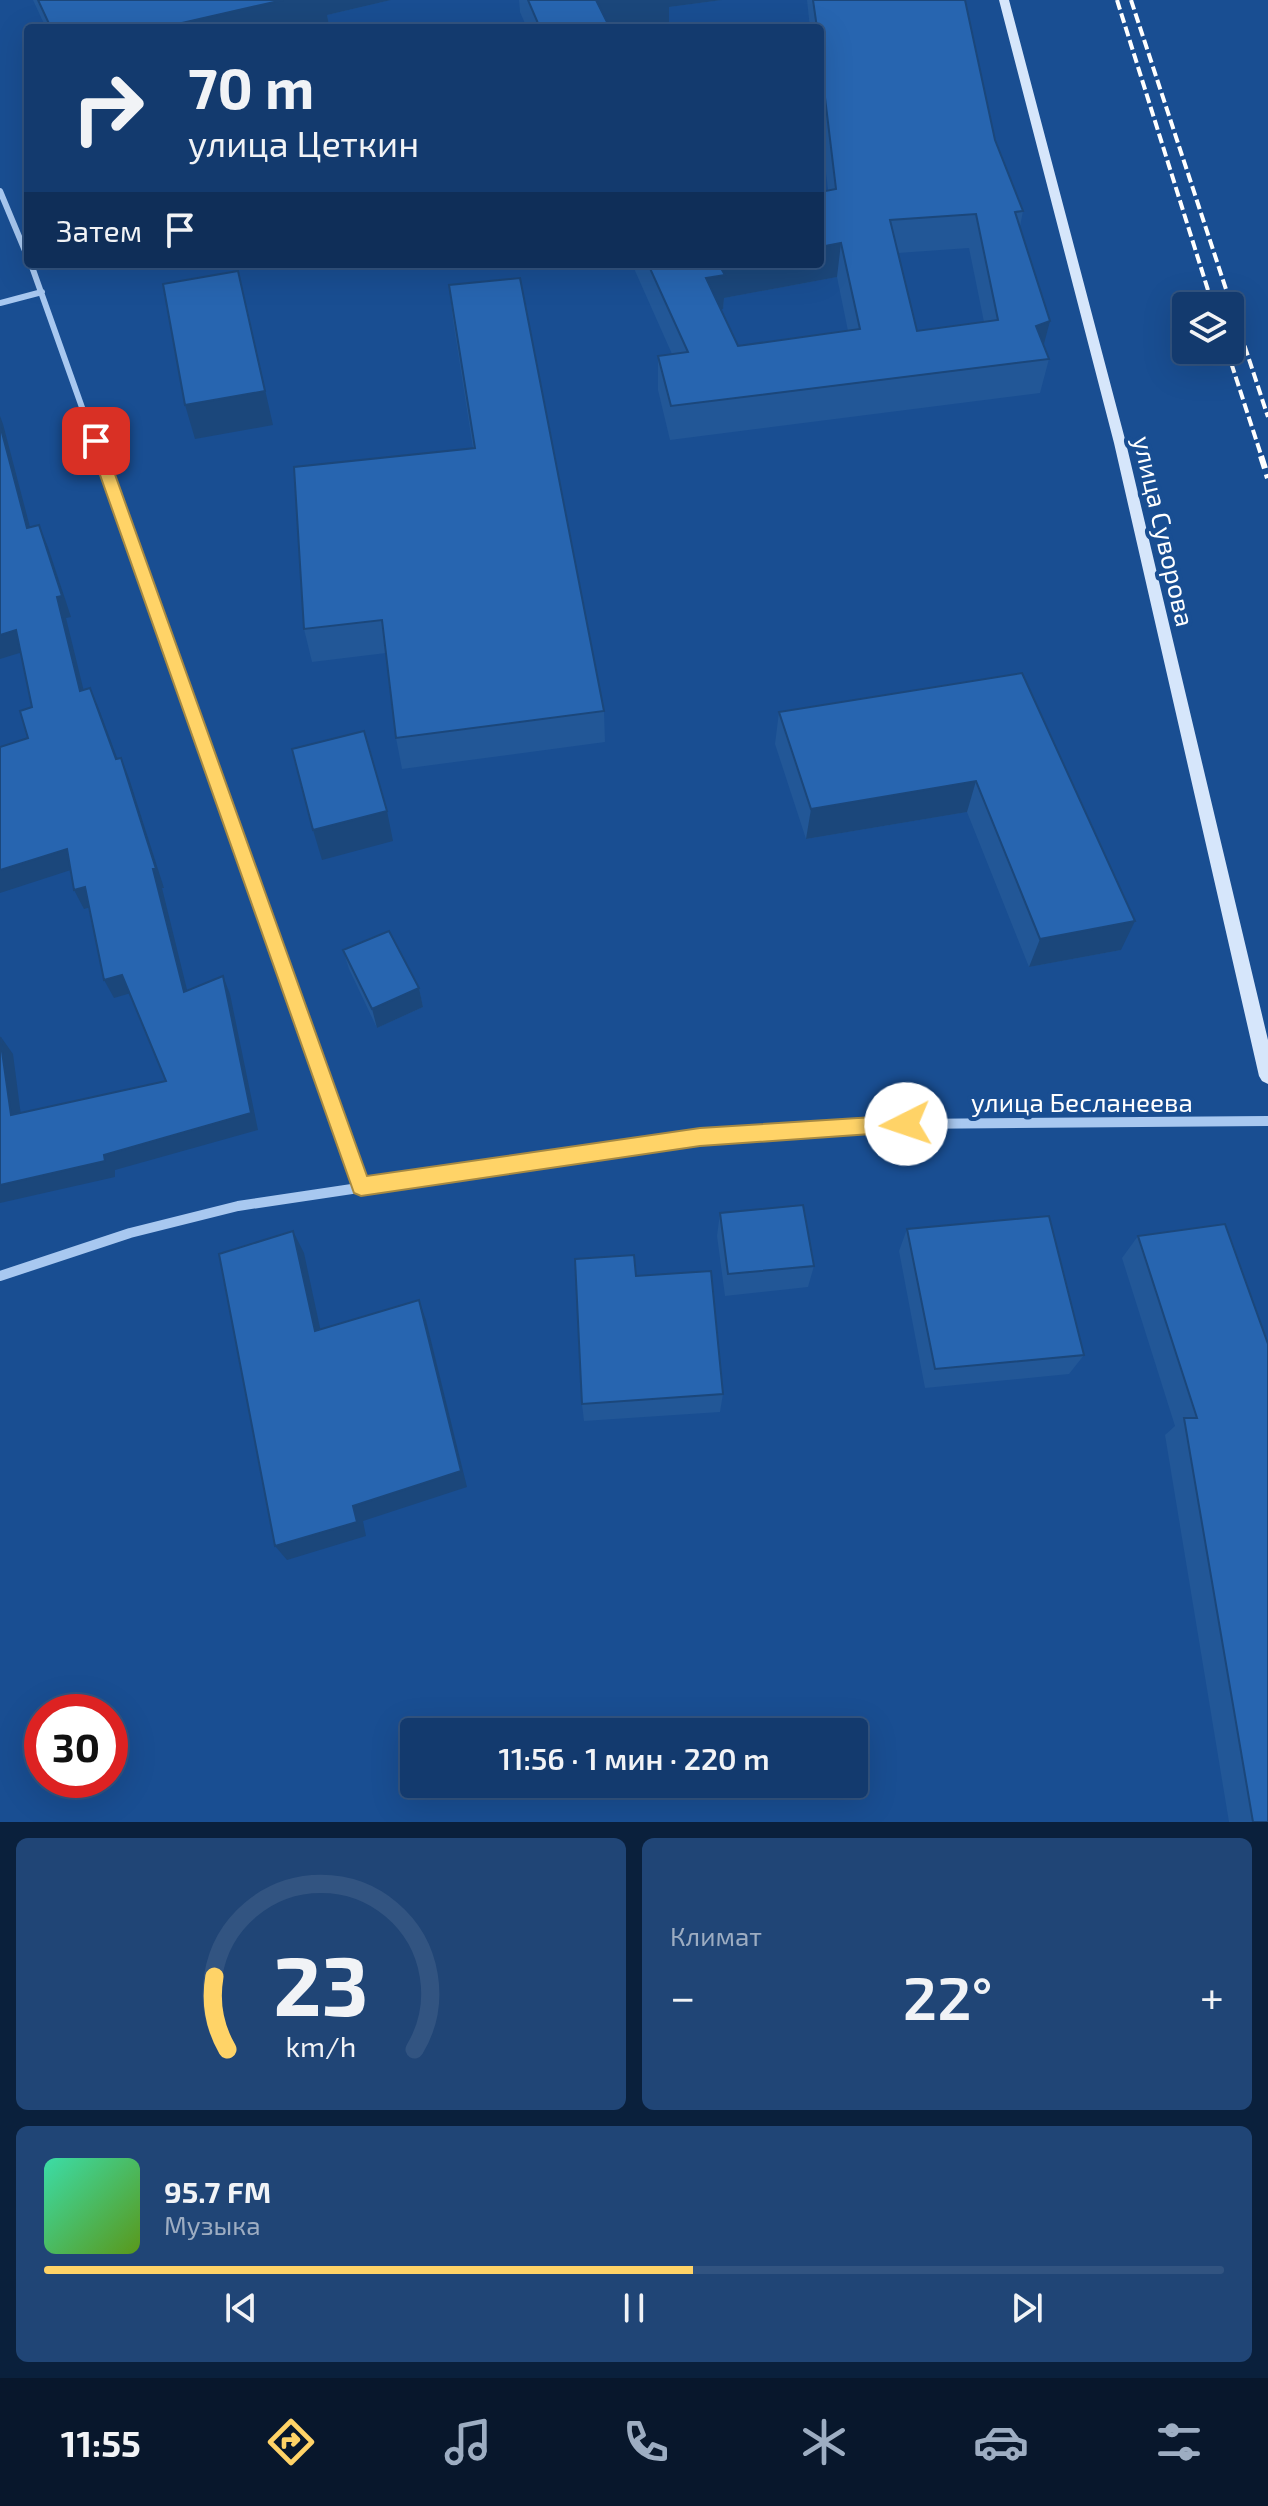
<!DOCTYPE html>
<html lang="ru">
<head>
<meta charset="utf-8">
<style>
  body { margin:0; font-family:"Exo 2",sans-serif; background:#204576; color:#f1f3f6; height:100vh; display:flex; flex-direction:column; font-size:30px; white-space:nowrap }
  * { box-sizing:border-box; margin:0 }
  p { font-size:26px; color:#9dadc2 }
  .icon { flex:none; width:44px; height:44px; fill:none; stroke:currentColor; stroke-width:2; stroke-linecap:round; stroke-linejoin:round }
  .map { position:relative; height:1822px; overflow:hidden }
  .drawer { display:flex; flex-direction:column; gap:16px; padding:16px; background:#0a203c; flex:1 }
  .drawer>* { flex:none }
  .hud { position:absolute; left:24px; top:24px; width:800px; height:244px; border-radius:8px; box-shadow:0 8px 32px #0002,0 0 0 2px #325481; background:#133a6e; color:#f1f3f6; overflow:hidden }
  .controls { position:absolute; left:1172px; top:292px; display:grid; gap:16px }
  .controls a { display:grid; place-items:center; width:72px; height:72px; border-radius:8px; background:#133a6e; box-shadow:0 8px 32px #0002,0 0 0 2px #325481; font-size:40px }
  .speed { position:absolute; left:24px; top:1694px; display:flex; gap:16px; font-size:40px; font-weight:700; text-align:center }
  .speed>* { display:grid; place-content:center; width:104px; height:104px; border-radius:50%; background:#133a6e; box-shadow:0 8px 32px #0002,0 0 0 2px #325481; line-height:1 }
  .speed .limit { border:12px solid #d22; background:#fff; color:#111 }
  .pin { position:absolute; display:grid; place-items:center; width:68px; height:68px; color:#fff; margin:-34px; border-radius:16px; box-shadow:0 4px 12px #0006 }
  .me { position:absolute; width:88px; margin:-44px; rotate:266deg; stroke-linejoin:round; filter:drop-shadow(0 0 6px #0008) }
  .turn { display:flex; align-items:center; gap:28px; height:168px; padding:0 32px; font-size:36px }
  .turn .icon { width:104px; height:104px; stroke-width:2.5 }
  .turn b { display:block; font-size:56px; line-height:68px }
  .then { display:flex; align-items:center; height:76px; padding:0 32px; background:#0003; gap:16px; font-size:30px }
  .big { font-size:60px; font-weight:600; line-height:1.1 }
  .drawer .tile { flex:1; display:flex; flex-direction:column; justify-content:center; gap:12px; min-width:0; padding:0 28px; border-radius:12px; background:#204576 }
  .drawer .dial { align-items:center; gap:0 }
  .dial svg { height:208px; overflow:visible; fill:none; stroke:#325481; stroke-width:7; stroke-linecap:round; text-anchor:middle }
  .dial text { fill:#f1f3f6; stroke:none }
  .song { display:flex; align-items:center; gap:24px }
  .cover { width:96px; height:96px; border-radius:12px; background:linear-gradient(135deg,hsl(160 70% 55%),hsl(90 70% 35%)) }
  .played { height:8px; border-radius:4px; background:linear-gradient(90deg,#ffd367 55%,#325481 55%) }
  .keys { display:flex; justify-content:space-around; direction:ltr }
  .heat { display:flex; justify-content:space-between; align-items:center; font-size:44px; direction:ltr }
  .drawer .tiles { flex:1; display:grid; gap:16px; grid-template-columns:1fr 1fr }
  .tile:last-child { grid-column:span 2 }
  .trip { position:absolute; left:400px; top:1718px; width:468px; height:80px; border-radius:8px; background:#133a6e; box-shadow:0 8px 32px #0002,0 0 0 2px #325481; font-weight:600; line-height:80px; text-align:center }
  .dock { display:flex; height:128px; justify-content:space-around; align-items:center; background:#08172c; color:#9dadc2 }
  .dock .icon { width:56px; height:56px }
  .dock .active { color:#ffd367 }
  .dock b { font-size:36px; color:#f1f3f6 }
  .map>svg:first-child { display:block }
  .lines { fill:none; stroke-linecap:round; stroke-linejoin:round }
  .minor-far2 { stroke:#a8c8f0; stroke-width:6 }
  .minor-far1 { stroke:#a8c8f0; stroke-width:7 }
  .minor { stroke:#a8c8f0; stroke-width:10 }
  .secondary { fill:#d6e6fb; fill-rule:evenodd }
  .rail-far1 { stroke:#fff; stroke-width:4; stroke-dasharray:10 4; stroke-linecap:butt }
  .rail { stroke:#fff; stroke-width:6; stroke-dasharray:13 6; stroke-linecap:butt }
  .wall { fill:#225797; fill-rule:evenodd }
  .shaded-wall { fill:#1b477b }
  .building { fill:#2765b0; stroke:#1b477b; stroke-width:2; fill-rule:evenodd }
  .route { fill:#ffd367; stroke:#a68943; stroke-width:2 }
  .labels { text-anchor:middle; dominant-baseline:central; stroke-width:8; stroke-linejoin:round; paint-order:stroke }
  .street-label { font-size:26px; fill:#fff; stroke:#194e92 }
</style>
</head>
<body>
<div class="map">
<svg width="1268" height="1822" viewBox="0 0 1268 1822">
  <rect width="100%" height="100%" fill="#194e92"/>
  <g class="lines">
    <path class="minor-far2" d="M0 191 28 258
      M31 264 100 458
      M0 303 42 292"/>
    <path class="minor-far1" d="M100 456 313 1051"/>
    <path class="minor" d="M312 1049 361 1187
      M0 1276 130 1233 238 1206 700 1137 906 1124 1268 1121"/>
    <path class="secondary" d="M999 0H1009L1126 443 1268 1040V1084L1262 1081 1259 1076 1114 443Z"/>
    <path class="rail-far1" d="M1117 0 1213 306
      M1131 0 1268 417
      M1227 350 1262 458"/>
    <path class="rail" d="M1261 456 1268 478"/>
  </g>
  <path class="wall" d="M33 0H391L327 15 329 25 315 28H46Z
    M519 0H722L669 7V22L624 28H527L520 12Z
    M807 0H965L995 140 1023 211 1020 227 1043 346 1049 359 1040 393 670 440 658 390V356L672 354 632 264H820L828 190 820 119V28H810ZM969 248 984 322 917 331 898 253ZM837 277 848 331 738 346 721 309H723L724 298Z
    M449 285 604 711 605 742 402 769 396 738 386 653 312 662 304 629 473 448 453 320Z
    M1022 673 1121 950 1029 967 967 812 806 839 775 744 779 712Z
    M343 950 419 988 423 1007 377 1028 349 969Z
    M720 1213 814 1266 808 1287 725 1296 717 1236Z
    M907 1229 1084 1355 1069 1374 925 1388 899 1251Z
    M1138 1236 1268 1344V1822H1229L1165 1435 1175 1426 1122 1258Z
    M723 1394 720 1412 584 1421 582 1404Z"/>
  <path class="shaded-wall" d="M283 0H391L327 15 329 25 315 28H160Z
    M595 0H722L669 7V22L624 28H596Z
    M841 243 837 277 724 298 723 309 705 312 706 278 719 265 820 264V247Z
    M246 305 273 425 195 439 185 405Z
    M1050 321 1041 355 1036 326Z
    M0 416 3 424 36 550 27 528 0 425Z
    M39 525 48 547 71 617 66 618 89 712 80 691Z
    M16 630 26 651 0 659V635Z
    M90 688 99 709 125 779 116 759Z
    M121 758 129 778 164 888H162L192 1010 184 992Z
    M976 781 967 812 806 839 811 809Z
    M387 811 393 841 322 860 313 830Z
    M67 849 77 868 0 893V870Z
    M85 887 94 906 84 909 74 890Z
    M1135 921 1121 950 1029 967 1040 939Z
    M122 975 131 993 114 998 104 980Z
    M223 976 230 994 258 1130 115 1170V1177L0 1203V1185L251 1113Z
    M419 988 423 1007 377 1028 372 1009Z
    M1 1037 13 1054 23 1131 11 1115Z
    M293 1231 304 1253 325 1351 315 1331Z
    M419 1300 426 1320 467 1487 363 1521 366 1536 287 1560 275 1546 353 1506Z"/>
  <path class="building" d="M38 0H283L160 28H51Z
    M528 0H596L610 28H540Z
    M813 0H965L995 140 1023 211 1015 212 1050 321 1036 326 1049 359 671 406 658 356 688 352 648 264H724L719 265 725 275 706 278 738 346 860 329 841 243 820 247V192L836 189 820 56V28H817ZM976 214 998 320 917 331 890 220Z
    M238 271 265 391 185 405 163 284Z
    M520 278 604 711 396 738 382 620 304 629 294 467 475 448 449 285Z
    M0 425 27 528 39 525 62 596 57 597 80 691 90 688 116 759 121 758 156 869H153L184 992 223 976 251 1113 104 1155 105 1161 0 1185V1037L11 1115 166 1081 122 975 104 980 85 887 74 890 67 849 0 870V747L28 738 20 711 32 707 16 630 0 635Z
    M1022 673 1135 921 1040 939 976 781 811 809 779 712Z
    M364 731 387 811 313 830 292 749Z
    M389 931 419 988 372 1009 343 950Z
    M803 1205 814 1266 728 1274 720 1213Z
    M1049 1216 1084 1355 935 1369 907 1229Z
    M1225 1224 1268 1344V1822H1253L1184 1418H1197L1138 1236Z
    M293 1231 315 1331 419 1300 461 1471 353 1506 357 1522 275 1546 219 1254Z
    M634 1255 636 1276 711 1271 723 1394 582 1404 575 1259Z"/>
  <path class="route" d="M96 436 103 441 367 1176 700 1128 906 1115 913 1118 916 1124 913 1131 700 1146 361 1196 354 1193 88 441Z"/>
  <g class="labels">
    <g class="street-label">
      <text transform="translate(1165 531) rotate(77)">улица Суворова</text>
      <text x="1082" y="1101">улица Бесланеева</text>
    </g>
  </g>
</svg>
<div class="controls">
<a><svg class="icon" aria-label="layers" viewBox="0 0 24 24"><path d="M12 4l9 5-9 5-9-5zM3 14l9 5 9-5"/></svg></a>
</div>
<div class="speed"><div class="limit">30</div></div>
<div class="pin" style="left:96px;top:441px;background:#d93025"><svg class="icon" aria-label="arrive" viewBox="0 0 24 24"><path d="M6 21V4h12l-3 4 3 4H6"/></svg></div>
<svg class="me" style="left:906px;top:1124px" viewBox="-20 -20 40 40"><circle r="19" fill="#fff"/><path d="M0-13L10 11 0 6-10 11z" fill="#ffd367"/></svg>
<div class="trip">11:56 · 1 мин · 220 m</div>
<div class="hud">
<div class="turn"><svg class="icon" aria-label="right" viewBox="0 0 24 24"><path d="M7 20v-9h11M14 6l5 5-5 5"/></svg><div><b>70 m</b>улица Цеткин</div></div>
<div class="then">Затем<svg class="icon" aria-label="arrive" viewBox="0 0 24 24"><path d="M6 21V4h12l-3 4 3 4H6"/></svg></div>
</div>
</div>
<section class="drawer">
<div class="tiles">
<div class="tile dial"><svg viewBox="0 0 100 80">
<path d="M14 69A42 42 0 1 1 86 69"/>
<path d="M14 69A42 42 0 0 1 9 41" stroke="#ffd367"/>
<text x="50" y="56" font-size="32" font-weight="700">23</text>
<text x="50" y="72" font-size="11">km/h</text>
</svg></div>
<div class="tile"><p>Климат</p>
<div class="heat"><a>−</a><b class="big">22°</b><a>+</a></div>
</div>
<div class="tile">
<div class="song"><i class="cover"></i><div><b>95.7 FM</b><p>Музыка</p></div></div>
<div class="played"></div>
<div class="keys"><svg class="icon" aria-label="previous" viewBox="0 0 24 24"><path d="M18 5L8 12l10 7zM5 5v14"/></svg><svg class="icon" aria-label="pause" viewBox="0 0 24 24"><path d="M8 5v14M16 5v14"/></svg><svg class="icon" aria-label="next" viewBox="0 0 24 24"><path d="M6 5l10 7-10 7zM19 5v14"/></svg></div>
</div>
</div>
</section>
<nav class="dock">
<b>11:55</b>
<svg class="icon active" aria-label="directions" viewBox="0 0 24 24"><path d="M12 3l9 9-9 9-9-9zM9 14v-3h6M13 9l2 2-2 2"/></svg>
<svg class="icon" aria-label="music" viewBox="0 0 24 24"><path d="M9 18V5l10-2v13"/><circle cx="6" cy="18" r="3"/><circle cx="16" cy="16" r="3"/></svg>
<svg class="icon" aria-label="phone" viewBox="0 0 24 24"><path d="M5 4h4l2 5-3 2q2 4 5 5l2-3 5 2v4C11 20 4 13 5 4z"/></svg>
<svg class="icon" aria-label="climate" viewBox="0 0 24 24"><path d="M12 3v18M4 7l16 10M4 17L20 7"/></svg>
<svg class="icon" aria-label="car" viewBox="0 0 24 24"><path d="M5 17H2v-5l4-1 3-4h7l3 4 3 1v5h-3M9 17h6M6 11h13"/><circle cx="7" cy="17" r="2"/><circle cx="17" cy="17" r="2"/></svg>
<svg class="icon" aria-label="filters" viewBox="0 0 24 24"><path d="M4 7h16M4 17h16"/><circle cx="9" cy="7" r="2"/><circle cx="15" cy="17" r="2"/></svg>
</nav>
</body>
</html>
